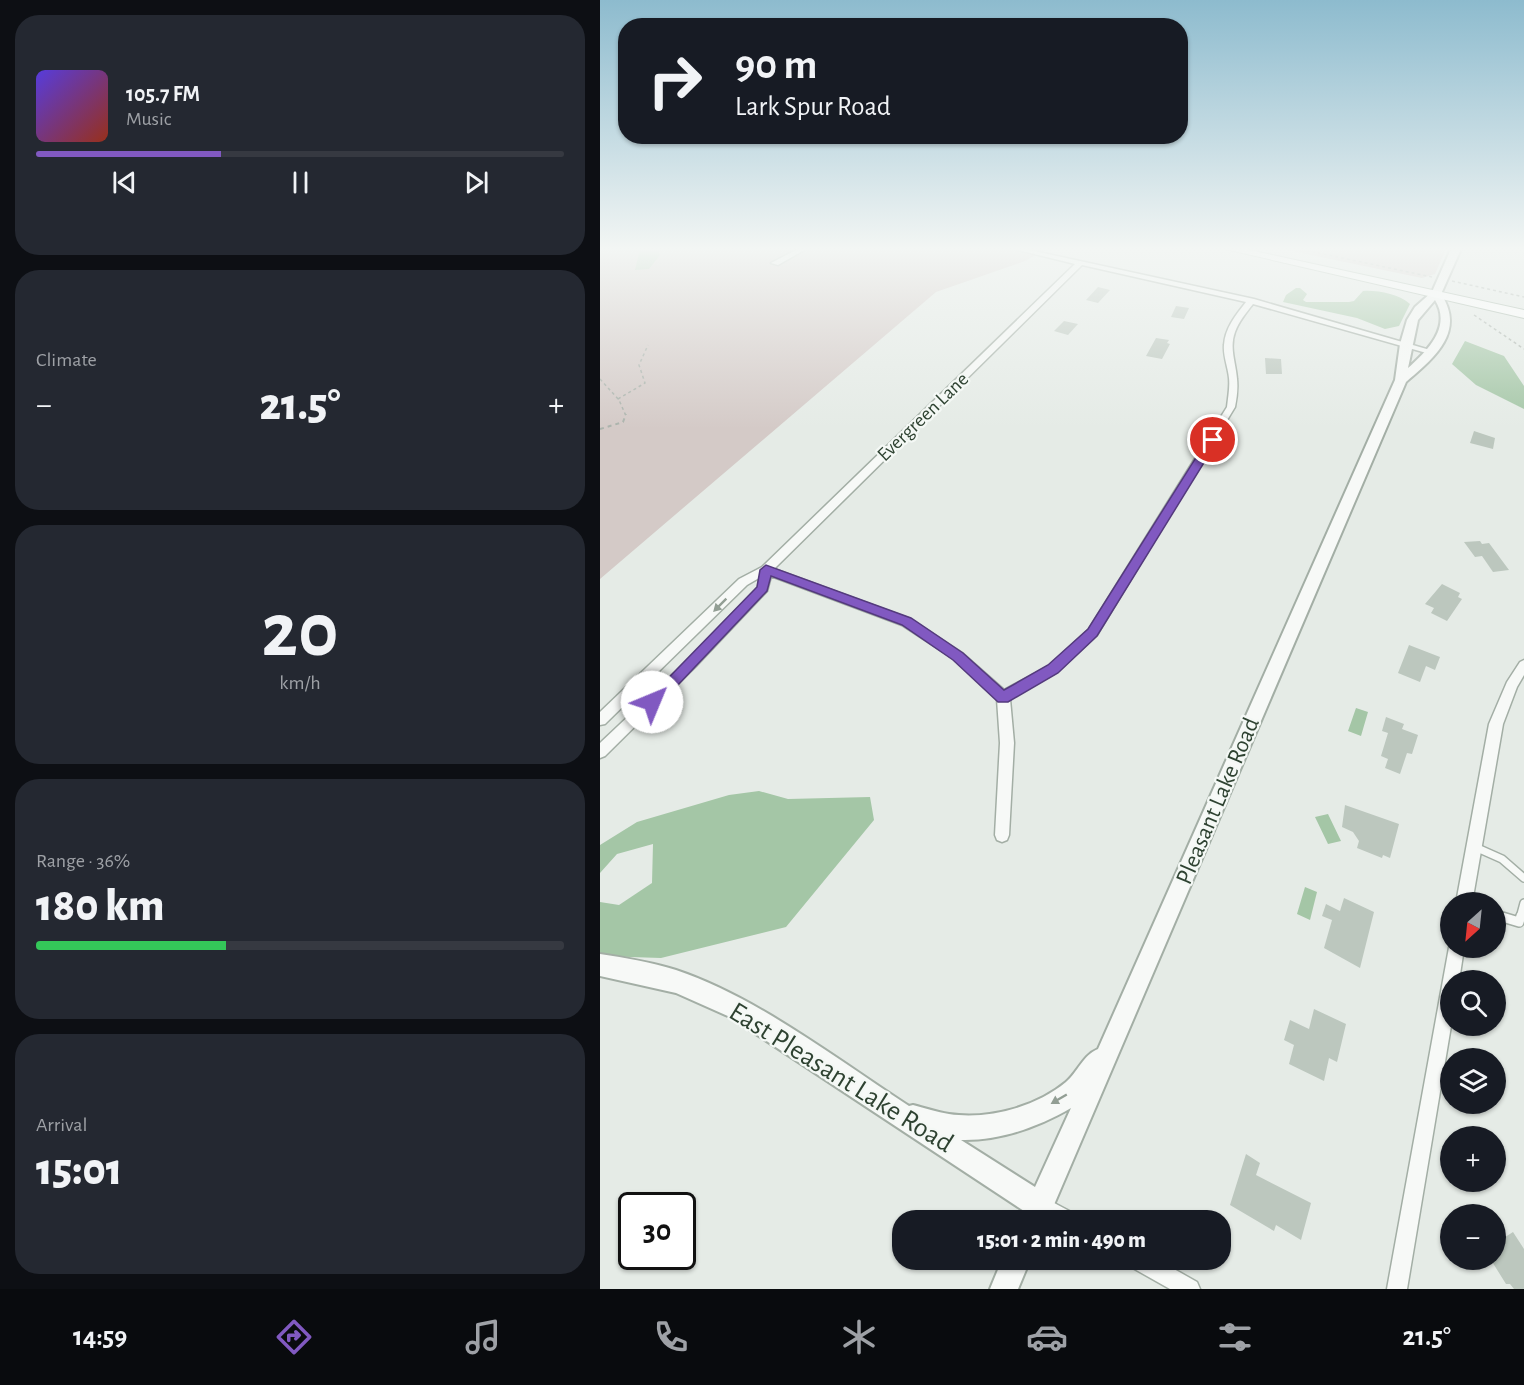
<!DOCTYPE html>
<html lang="en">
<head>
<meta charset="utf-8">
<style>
  body { margin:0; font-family:"Alegreya Sans",sans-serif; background:#242831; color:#f1f3f6; height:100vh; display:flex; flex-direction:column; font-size:22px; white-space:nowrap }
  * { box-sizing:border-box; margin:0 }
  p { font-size:20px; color:#9ea1a6 }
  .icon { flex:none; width:33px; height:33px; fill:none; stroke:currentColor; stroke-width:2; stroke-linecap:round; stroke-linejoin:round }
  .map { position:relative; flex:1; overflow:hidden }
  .sheet { display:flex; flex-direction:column; gap:15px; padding:15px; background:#0d0f14; width:600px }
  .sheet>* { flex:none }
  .banner { position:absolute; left:18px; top:18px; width:570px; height:126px; border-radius:24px; box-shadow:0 2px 4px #0004; background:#171b24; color:#f1f3f6; overflow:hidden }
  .needle { width:39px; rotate:207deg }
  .buttons { position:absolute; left:840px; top:892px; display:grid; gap:12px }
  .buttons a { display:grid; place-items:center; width:66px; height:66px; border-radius:50%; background:#171b24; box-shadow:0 2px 4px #0004; font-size:30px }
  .speed { position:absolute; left:18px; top:1192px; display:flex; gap:12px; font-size:30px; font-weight:700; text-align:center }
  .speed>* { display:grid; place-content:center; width:78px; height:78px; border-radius:50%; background:#171b24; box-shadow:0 2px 4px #0004; line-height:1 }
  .speed .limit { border:3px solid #111; border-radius:9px; background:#fff; color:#111 }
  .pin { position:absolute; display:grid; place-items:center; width:51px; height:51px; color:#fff; margin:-26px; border:3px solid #fff; border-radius:50%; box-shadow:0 2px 6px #0007 }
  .me { position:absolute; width:66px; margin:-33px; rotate:45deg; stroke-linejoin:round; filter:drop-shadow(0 0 4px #0008) }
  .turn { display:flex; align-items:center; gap:21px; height:126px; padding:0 18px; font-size:27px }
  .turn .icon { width:78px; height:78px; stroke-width:2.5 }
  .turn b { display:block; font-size:42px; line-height:51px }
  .big { font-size:45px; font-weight:800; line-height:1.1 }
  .sheet .widget { flex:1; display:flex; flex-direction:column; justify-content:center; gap:9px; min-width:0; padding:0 21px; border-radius:24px; background:#242831 }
  .sheet .dial { align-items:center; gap:0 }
  .dial b { font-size:78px; line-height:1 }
  .song { display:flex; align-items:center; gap:18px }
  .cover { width:72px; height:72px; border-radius:9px; background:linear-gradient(135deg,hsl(250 70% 55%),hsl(10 70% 35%)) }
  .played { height:6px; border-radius:3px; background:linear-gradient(90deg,#8159c1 35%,#363941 35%) }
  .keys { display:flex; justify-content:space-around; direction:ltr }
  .heat { display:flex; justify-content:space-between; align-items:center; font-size:33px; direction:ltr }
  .charge { height:9px; border-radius:4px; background:linear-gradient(90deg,#34c759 36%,#363941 0) }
  .trip { position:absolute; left:292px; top:1210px; width:339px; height:60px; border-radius:24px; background:#171b24; box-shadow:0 2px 4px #0004; font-weight:800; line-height:60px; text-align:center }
  .tabs { display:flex; height:96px; justify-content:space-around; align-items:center; background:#090b0e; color:#9ea1a6 }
  .tabs .icon { width:42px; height:42px }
  .tabs .on { color:#8159c1 }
  .tabs b { font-size:27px; color:#f1f3f6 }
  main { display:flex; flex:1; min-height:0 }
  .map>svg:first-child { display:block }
  .green { fill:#d4cac7 }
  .water { fill:#a4c6a6 }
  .building { fill:#bcc7be }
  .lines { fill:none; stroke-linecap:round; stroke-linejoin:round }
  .service-far1-casing { stroke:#a3aea5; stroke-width:10 }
  .service-casing { stroke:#a3aea5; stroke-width:12 }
  .minor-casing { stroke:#a3aea5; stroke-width:3 }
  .tertiary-casing { stroke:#a3aea5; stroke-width:4 }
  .primary-casing { stroke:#a5b5a7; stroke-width:2 }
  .path-far1 { stroke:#abb3ac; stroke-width:1.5; stroke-dasharray:3 3; stroke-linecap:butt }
  .path { stroke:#abb3ac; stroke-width:2; stroke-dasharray:4 4; stroke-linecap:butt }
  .service-far1 { stroke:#f7f9f7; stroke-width:7 }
  .service { stroke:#f7f9f7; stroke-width:9 }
  .minor { fill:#f7f9f7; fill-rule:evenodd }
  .tertiary { fill:#f7f9f7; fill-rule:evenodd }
  .primary { fill:#fff; fill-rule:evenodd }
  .oneway { fill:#929e94 }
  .route { fill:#8159c1; stroke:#543a7d; stroke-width:1.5 }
  .labels { text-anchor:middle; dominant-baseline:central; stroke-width:4.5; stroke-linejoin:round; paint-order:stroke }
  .far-street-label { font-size:20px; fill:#2e4231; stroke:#f4f8f5 }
  .street-label { font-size:24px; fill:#2e4231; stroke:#f4f8f5 }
  .near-street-label { font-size:28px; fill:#2e4231; stroke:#f4f8f5 }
</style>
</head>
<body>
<main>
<section class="sheet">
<div class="widget">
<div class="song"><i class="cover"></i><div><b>105.7 FM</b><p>Music</p></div></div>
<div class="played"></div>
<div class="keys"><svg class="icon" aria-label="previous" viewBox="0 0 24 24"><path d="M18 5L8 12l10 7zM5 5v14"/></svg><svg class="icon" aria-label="pause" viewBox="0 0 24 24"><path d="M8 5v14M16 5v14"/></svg><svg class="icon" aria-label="next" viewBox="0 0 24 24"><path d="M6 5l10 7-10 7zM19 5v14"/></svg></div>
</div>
<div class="widget"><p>Climate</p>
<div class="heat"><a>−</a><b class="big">21.5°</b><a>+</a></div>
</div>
<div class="widget dial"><b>20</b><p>km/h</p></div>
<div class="widget"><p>Range · 36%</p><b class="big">180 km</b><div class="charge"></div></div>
<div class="widget"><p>Arrival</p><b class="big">15:01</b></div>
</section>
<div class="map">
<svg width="924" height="1289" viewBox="0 0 924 1289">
  <rect width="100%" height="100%" fill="#e5ebe6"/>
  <path class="green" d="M0 249H447L425 261 336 292 0 579Z
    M682 249H846L835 274 822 278Z"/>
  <path class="water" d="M40 249 58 250 60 255 49 269 35 270Z
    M696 288H700L707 294 703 300 706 302H749L754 301 763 291C777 290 799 294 810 304L799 326 785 329 757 318 683 302 686 295Z
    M865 341 904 356 924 386V409L876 385 852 364Z
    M756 708 768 712 761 736 748 731Z
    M159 791 188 799 270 797 274 820 186 927 61 958 0 956V902L19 905 52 883 53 844 17 854 0 873V845L37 822 129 795Z
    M728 814 741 841 728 844 715 817Z
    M705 887 717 892 710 920 697 914Z"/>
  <path class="building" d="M498 287 510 290 498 303 486 300Z
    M576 306 589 308 584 319 571 317Z
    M464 321 478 324 468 335 454 331Z
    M556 338 569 340 567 343 570 344 562 359 546 356Z
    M665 358 681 359 682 374H666Z
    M874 431 895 438 893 449 870 443Z
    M880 541 882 544 889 543 909 570 893 572 882 556 875 557 864 542Z
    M842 584 860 593 858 597 862 599 847 621 831 613 834 608 825 604Z
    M809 645 840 657 835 670 826 666 820 682 798 673Z
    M786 717 804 724 802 729 818 735 812 754 807 753 800 774 785 768 788 759 781 756 788 733 782 731Z
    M745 805 799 824 790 858 783 855 782 858 757 848 759 841 753 832 742 827Z
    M744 898 774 912 760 968 724 948 732 920 722 916 726 904 740 911Z
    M714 1009 746 1024 737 1062 729 1058 724 1081 689 1064 694 1045 684 1040 690 1020 709 1029Z
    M646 1154 660 1163 656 1175 711 1203 701 1240 676 1225 674 1231 630 1205Z
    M913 1232 924 1249V1289H914L910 1284H906L891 1260H896V1243Z"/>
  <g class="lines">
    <defs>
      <path id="service-far1" d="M875 847 902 859 924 878
        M896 915 904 918
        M920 918 924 903"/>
      <path id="service" d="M899 916 919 922 921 916"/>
      <path id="minor" d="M198 249H206L178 265 171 263Z
        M414 249H425L654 299 837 352 830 354 653 304C646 313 639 321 635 332 629 348 636 363 637 379 638 388 637 397 635 407L497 635 457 672 410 699 414 743 409 835 407 840 402 842 397 840 395 835 400 743 397 699 354 659 302 625 171 576 167 591 96 666 5 756 0 758V743L88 660 158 587 159 578 147 585 5 724 0 725V712L139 579 162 567 475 264ZM482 265 646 302C636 315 625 328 624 345 623 356 628 367 629 378 630 388 628 397 627 407L489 629 449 666 404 690 362 653 310 619 174 569Z
        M924 660V675L917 687 903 724 872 903H856L889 724 907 682 920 662Z
        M850 942V948H864L859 981H850L851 1026 807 1289H787Z
        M439 1195 475 1214 478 1221C460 1221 437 1224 429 1205L432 1198Z
        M528 1260H558L597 1282 600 1289H570L531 1267Z"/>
      <path id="tertiary" d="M851 249H861L841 294C866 332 834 358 806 382L447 1221H420L424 1211 130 1017 76 993 0 976V954C26 958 51 962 76 970 157 997 238 1060 309 1106L313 1105C325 1108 337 1112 349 1114 388 1120 436 1107 466 1082 478 1072 483 1055 498 1049L795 380 800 344 807 320 815 307 832 292ZM835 300C852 327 827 351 808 368L818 320ZM471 1108 435 1187 361 1140C400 1141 438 1127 471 1108Z
        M402 1260H430L418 1289H390Z"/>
      <path id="primary" d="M625 249H645L924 310V318Z"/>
    </defs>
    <use href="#service-far1" class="service-far1-casing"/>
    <use href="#service" class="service-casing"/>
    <use href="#minor" class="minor-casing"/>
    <use href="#tertiary" class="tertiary-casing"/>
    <use href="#primary" class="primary-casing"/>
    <path class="path-far1" d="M700 249 832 277
      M852 281 924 297
      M874 315 924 349
      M0 379 19 400 26 416
      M18 399 45 383 39 365 48 345"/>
    <path class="path" d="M0 429 23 422 26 414"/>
    <use href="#service-far1" class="service-far1"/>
    <use href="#service" class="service"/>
    <use href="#minor" class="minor"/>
    <use href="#tertiary" class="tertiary"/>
    <use href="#primary" class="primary"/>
  </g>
  <defs><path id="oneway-solid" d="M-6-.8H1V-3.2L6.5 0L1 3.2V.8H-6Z" transform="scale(1.5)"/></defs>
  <g class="oneway">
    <use href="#oneway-solid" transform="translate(120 605) rotate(135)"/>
    <use href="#oneway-solid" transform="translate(459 1099) rotate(150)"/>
  </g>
  <linearGradient id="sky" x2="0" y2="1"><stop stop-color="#8dbbce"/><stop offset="0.58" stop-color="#f3f6f4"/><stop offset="1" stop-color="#f3f6f4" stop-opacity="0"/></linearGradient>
  <rect width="924" height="429" fill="url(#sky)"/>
  <path class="route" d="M613 437 618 440 497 636 458 673 408 702H398L353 660 302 625 171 576 167 591 58 706H47L45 702 157 587 160 570 166 565 311 618 363 653 404 690 448 665 488 629 607 440Z"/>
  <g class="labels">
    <g class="far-street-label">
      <text transform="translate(323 417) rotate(-44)">Evergreen Lane</text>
    </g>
    <g class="street-label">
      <text transform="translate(618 801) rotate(-67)">Pleasant Lake Road</text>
    </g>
    <g class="near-street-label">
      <text transform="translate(241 1078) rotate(32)">East Pleasant Lake Road</text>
    </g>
  </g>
</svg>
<div class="buttons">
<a><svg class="needle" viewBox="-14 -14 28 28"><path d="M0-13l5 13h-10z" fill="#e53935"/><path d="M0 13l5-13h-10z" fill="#9ea1a6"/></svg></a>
<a><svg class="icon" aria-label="search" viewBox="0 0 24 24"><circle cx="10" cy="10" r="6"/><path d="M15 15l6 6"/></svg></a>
<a><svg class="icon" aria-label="layers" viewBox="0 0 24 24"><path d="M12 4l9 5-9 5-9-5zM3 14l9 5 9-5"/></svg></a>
<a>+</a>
<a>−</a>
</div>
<div class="speed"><div class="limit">30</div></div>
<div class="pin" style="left:613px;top:440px;background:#d93025"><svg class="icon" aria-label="arrive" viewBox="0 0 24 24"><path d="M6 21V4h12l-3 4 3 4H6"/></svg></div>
<svg class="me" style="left:52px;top:702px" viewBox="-20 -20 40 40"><circle r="19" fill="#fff"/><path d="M0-13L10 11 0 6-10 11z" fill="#8159c1"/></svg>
<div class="trip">15:01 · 2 min · 490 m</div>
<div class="banner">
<div class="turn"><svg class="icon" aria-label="right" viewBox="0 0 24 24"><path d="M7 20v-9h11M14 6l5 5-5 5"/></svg><div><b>90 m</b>Lark Spur Road</div></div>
</div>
</div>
</main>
<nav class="tabs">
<b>14:59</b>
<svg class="icon on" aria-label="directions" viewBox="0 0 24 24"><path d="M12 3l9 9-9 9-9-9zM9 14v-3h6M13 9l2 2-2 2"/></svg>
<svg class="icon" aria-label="music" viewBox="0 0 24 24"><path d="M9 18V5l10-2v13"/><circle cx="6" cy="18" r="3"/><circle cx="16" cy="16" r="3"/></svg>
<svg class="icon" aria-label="phone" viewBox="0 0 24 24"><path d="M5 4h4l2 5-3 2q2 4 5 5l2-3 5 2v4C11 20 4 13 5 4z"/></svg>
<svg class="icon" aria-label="climate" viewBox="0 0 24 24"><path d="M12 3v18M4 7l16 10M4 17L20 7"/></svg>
<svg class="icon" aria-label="car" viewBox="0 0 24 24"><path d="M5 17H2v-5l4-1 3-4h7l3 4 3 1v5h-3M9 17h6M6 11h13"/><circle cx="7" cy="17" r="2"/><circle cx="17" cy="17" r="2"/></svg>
<svg class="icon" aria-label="filters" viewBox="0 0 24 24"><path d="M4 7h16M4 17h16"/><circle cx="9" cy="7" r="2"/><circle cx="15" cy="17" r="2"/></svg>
<b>21.5°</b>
</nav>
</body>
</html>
